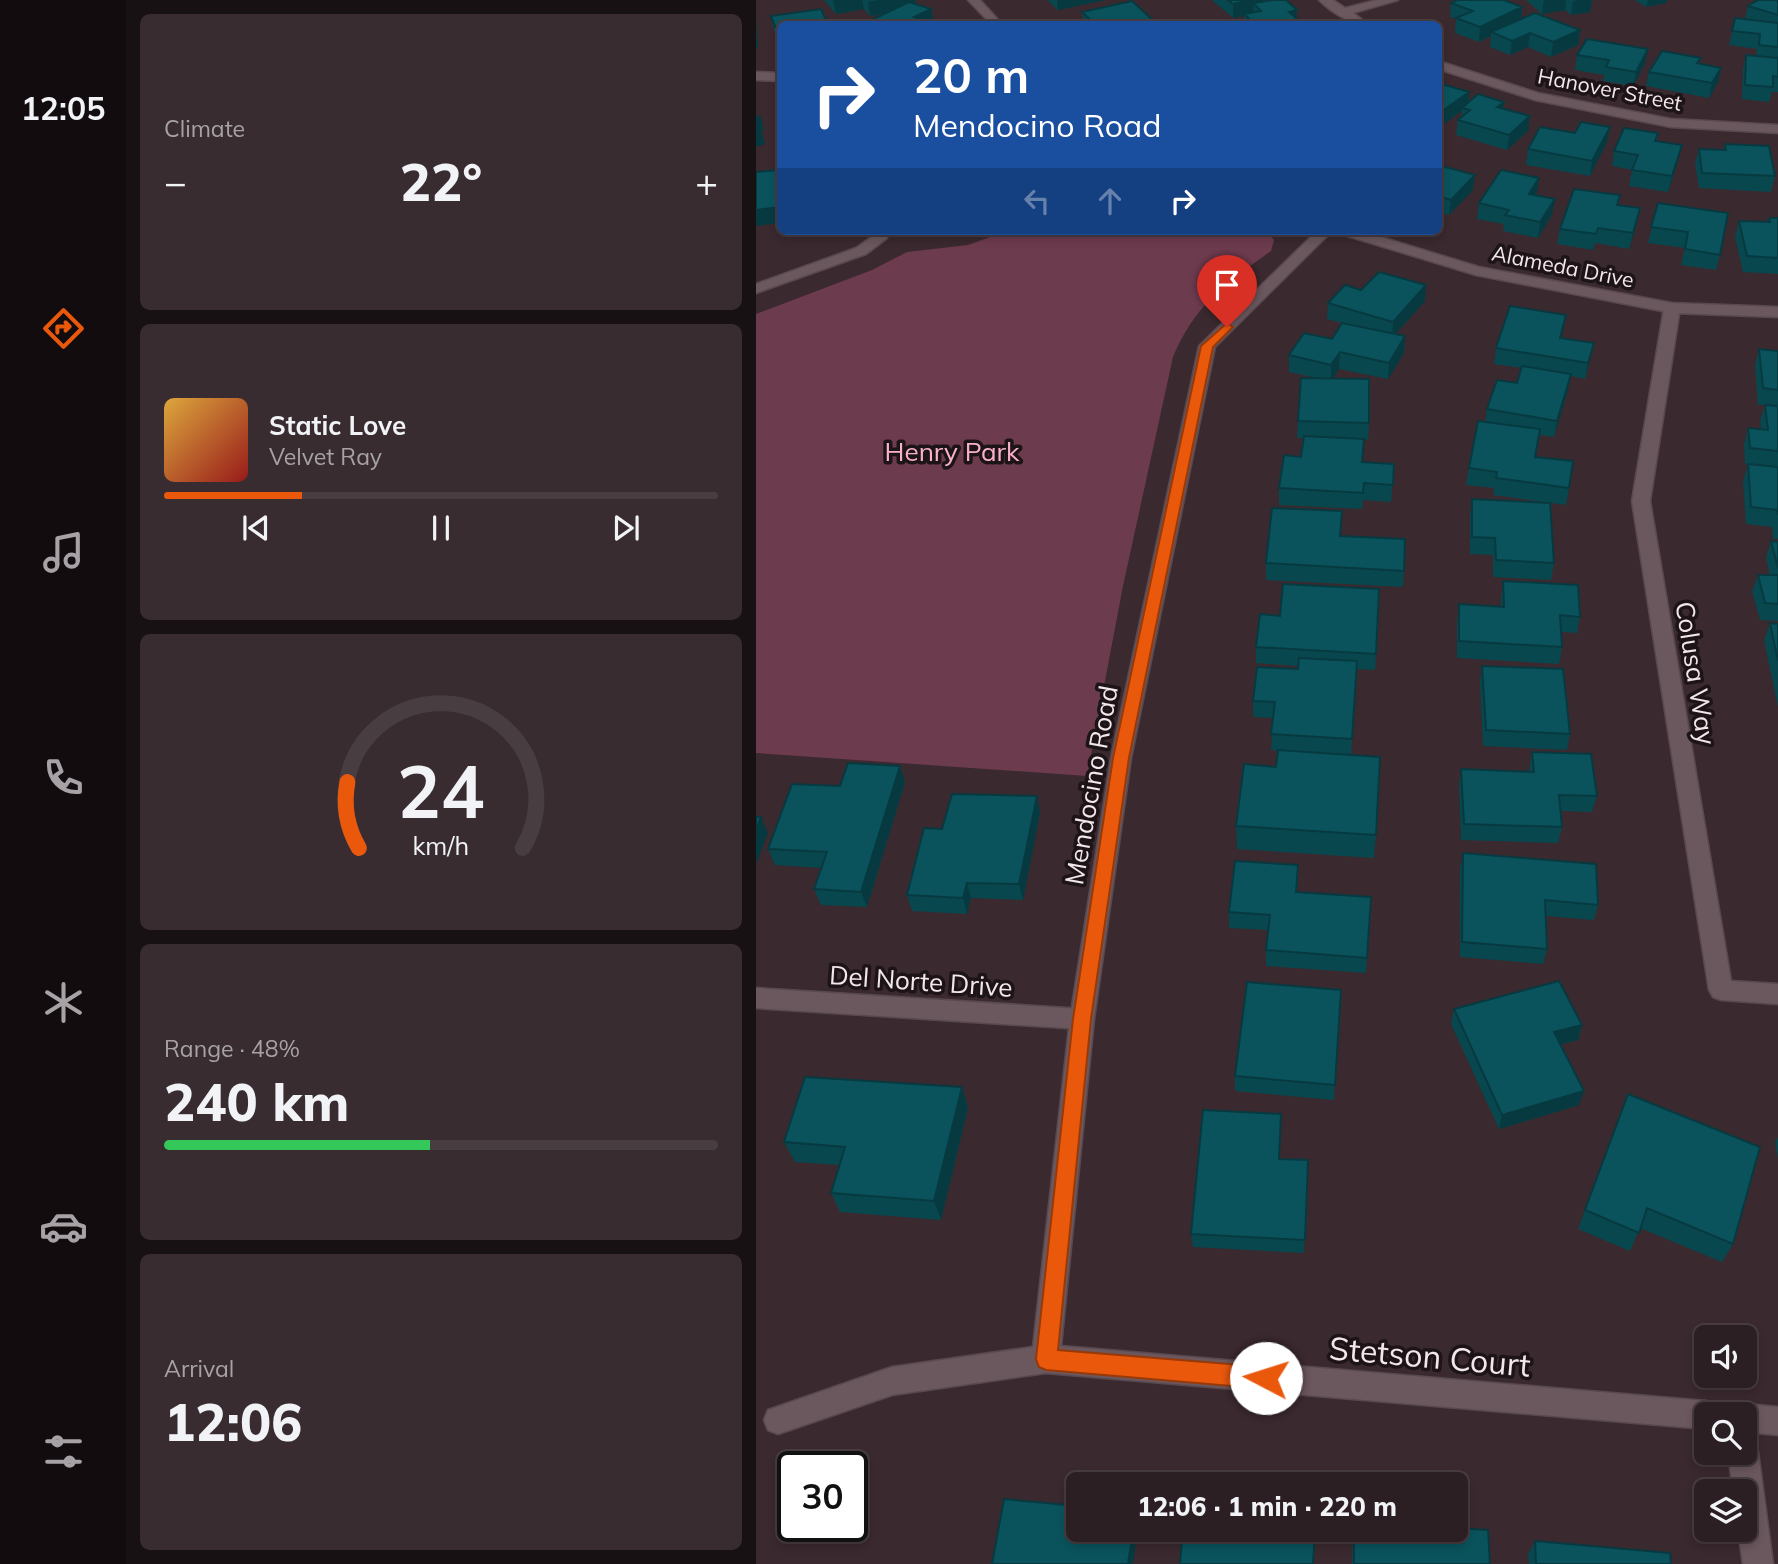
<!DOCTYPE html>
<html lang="en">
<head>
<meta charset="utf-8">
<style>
  body { margin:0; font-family:Mulish,sans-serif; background:#382c30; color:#f1f3f6; height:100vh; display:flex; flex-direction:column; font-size:26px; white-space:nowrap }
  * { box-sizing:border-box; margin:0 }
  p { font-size:23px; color:#a6a2a6 }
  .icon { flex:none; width:38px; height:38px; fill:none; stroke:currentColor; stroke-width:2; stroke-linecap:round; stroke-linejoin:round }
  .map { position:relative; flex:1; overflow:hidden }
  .drawer { display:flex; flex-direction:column; gap:14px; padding:14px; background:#181113; width:630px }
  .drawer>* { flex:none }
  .hud { position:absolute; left:21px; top:21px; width:665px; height:214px; border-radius:10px; box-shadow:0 4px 10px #0003,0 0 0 2px #483d41; background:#1a4fa0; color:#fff; overflow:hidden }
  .buttons { position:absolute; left:938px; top:1325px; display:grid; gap:14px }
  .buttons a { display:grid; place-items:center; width:63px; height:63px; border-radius:10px; background:#2c1f23; box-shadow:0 4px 10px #0003,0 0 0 2px #483d41; font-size:35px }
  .speed { position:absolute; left:21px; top:1451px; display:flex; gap:14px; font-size:35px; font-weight:700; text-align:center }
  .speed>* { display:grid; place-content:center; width:91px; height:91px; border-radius:50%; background:#2c1f23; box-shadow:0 4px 10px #0003,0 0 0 2px #483d41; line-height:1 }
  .speed .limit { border:4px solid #111; border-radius:10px; background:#fff; color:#111 }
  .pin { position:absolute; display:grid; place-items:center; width:60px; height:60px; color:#fff; margin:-72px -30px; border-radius:50% 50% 50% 0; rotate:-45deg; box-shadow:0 0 7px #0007 }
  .pin .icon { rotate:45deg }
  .me { position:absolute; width:77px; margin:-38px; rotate:275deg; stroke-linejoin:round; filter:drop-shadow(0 0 5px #0008) }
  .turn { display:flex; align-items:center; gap:24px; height:147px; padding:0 21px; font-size:32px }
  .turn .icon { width:91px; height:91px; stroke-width:2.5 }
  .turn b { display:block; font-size:49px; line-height:60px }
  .lanes { display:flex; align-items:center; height:66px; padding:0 21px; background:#0003; justify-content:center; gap:35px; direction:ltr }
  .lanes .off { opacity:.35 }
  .big { font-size:52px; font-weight:800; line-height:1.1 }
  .drawer .widget { flex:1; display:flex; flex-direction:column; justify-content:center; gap:10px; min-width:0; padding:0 24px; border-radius:10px; background:#382c30 }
  .drawer .dial { align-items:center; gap:0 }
  .dial svg { height:182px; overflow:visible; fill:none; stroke:#483d41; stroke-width:7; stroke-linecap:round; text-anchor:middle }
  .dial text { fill:#f1f3f6; stroke:none }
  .song { display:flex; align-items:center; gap:21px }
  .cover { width:84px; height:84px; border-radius:10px; background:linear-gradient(135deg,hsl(40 70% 55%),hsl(0 70% 35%)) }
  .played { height:7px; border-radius:4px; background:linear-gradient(90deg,#ea580c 25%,#483d41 25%) }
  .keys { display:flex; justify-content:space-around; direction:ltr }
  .heat { display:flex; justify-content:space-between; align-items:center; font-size:38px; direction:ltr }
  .charge { height:10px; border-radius:5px; background:linear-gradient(90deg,#34c759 48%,#483d41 0) }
  .trip { position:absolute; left:310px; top:1472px; width:402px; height:70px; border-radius:10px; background:#2c1f23; box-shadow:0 4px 10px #0003,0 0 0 2px #483d41; font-weight:800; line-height:70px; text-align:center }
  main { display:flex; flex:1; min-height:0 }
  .tab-bar { display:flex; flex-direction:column; width:126px; justify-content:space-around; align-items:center; background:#120c0e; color:#a6a2a6 }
  .tab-bar .icon { width:49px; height:49px }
  .tab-bar .current { color:#ea580c }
  .tab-bar b { font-size:32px; color:#f1f3f6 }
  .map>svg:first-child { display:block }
  .green { fill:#6d3b4e }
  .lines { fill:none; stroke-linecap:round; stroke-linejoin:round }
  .minor-casing { stroke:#58494e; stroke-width:3 }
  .tertiary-casing { stroke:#58494e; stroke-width:3 }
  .minor { fill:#6b575e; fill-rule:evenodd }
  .tertiary { fill:#6b575e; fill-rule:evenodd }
  .wall { fill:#09474f }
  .shaded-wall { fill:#073a40 }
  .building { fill:#0a535c; stroke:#073a40; stroke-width:2 }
  .route { fill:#ea580c; stroke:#983908; stroke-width:2 }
  .labels { text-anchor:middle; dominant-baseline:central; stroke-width:7; stroke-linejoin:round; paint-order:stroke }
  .far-street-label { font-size:21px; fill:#f3e7eb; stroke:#1c1417 }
  .park-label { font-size:26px; fill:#f9b1ca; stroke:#1c1417 }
  .street-label { font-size:26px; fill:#f3e7eb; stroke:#1c1417 }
  .near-street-label { font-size:32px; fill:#f3e7eb; stroke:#1c1417 }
</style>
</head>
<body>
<main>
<nav class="tab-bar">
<b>12:05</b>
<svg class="icon current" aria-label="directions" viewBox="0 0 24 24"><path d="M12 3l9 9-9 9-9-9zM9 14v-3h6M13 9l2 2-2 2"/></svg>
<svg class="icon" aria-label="music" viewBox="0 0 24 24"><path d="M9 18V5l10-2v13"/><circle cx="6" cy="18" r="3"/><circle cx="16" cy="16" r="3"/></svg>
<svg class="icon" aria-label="phone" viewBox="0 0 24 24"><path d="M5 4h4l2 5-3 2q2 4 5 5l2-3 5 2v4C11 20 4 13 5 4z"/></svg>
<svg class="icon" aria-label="climate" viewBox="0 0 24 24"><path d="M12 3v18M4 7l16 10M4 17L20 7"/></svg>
<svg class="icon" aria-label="car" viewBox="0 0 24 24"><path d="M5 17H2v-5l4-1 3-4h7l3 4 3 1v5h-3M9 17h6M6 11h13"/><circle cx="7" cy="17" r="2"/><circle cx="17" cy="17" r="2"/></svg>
<svg class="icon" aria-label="filters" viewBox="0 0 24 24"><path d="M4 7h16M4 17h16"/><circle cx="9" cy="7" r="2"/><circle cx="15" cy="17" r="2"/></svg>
</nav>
<section class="drawer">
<div class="widget"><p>Climate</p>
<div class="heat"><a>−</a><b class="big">22°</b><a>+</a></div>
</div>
<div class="widget">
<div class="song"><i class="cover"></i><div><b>Static Love</b><p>Velvet Ray</p></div></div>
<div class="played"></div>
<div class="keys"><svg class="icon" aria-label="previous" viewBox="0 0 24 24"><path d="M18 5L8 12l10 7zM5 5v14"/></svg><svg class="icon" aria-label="pause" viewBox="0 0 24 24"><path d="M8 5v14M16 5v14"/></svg><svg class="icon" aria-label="next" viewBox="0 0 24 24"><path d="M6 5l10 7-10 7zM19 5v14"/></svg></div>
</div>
<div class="widget dial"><svg viewBox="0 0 100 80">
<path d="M14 69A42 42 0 1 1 86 69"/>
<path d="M14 69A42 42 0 0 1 9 40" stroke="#ea580c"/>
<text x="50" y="56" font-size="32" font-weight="700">24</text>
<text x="50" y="72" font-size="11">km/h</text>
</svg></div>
<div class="widget"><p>Range · 48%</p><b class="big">240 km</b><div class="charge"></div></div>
<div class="widget"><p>Arrival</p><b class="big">12:06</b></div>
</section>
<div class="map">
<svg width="1022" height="1564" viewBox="0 0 1022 1564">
  <rect width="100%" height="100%" fill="#3a292f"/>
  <path class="green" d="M242 231H511L518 240 515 251C469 284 440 303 417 357L367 586 331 776 0 753V314L116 270 151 252 212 245 237 236Z"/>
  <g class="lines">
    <defs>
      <path id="minor" d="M563 0H577L589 8 621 0H642L597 13 612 24C594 24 576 13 563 0Z
        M682 61 782 93 915 119 1022 125V133L915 127 779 100 682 69Z
        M0 72 24 73V81L0 80Z
        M117 231H131V238L110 254 0 293V284L100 248 117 236Z
        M561 231H576L459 347 375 758 338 1019 305 1346 950 1401 960 1405 964 1414H950V1429L290 1373 136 1395 22 1434 12 1430 8 1420 12 1410 136 1367 277 1347 314 1019 355 758 443 346Z
        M916 303 924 308 894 501 975 981 1022 984V1004L965 1000 957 997 953 990 876 501 908 308Z
        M989 1404 1022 1407V1435L989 1432V1414H976L979 1408Z
        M989 1438 997 1442 1002 1452 1017 1564H987L982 1530H989V1491H977L972 1452H989Z"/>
      <path id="tertiary" d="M212 0H224L246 24H235Z
        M583 231H605L723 267 916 303 1022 307V317L916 313 720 275 585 234Z
        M0 988 326 1009 334 1012 338 1019 334 1026 326 1029 0 1008Z"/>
    </defs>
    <use href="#minor" class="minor-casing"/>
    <use href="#tertiary" class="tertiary-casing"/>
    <use href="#minor" class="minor"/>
    <use href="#tertiary" class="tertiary"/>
  </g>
  <path class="wall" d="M68 0H159L160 4 175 9 178 23 174 24H107L128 14 114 16 108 9 80 14Z
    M291 0H349L302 10Z
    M456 0H530L541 10 540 19 547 24H488V16L477 18Z
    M770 0H836L834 12 815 15 809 10 786 14Z
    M879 0H911L910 3 890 7Z
    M1022 0V92H1016L1013 102 986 99 987 69 990 55 1000 56 1001 49 973 45 979 18 989 19 992 6Z
    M695 3 766 7 765 19 824 30 822 45 795 57 772 47 754 55 734 47 735 36 723 42 699 33 700 19 694 17Z
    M326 12 400 23V24H327Z
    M15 16 24 24V47L18 30Z
    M821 55 889 64 877 86 847 81 848 75 819 70Z
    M945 58 943 63 965 68 962 82 953 98 890 86 893 72Z
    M682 83 713 92 712 103 748 102 747 109 772 131 751 150 700 135 702 120 705 117 706 111 682 128Z
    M854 127 851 142 834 176 770 165 772 149 819 133Z
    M902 133 901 141 922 161 912 192 873 186 876 170 856 166 858 151Z
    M969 144 1019 176 1015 192 943 188 939 164 943 149 968 150Z
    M682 165 717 190 693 215 682 212Z
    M781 193 780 195 796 215 782 238 747 231 748 224 721 219 723 203Z
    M864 195 862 205 881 224 873 249 839 243 837 250 801 244 804 229Z
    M902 203 964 255 960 270 925 265 929 248 892 243Z
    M1013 218H1022V274L987 272 979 237 983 221 1012 222Z
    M605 290 669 301 639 334 649 336 648 353 632 379 583 369 576 378 613 423 612 440 608 439 607 462 638 464 635 502 607 500 606 509 523 505V488L545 457 548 438H541L542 421 561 378 533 372V355L576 339 586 323 571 319 572 303Z
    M807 331 805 339 838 343 834 360 829 379 814 376 812 390 798 437 783 435 779 457 813 488 810 505 737 495 738 488 710 485 713 468 729 422 731 409 761 383 766 368 738 364 740 348Z
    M1003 349 1022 351V539H1017L1016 527 990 524 987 481 992 465 989 464 988 445 992 428 1005 429 1004 421 1009 405H1002L999 365Z
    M716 499 798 563 795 580 737 577V555L714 554V515Z
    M584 536 648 571 647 587 510 580V563Z
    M1015 541 1022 542V621L1004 620 996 591 1002 575H1014L1010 558Z
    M747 581 824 617 821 633 805 632 806 647 803 664 701 658V621L703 604 745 607V598Z
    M1014 623 1022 624V707L1008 640Z
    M500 647 620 654 619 670 600 669 595 755 620 835 618 858 481 849 480 826 520 767 522 751 515 750 517 718 497 717V701L542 669V666L500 663Z
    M726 666 814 734 811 750 727 746 724 682Z
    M776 752 841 796 836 812 804 811 806 827 802 843 705 840 703 785 705 769 773 771Z
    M144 766 149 782 111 907 65 905 58 889 66 868 19 865 12 849 84 786Z
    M281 796 284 813 267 900 215 898 211 914 156 911 151 895 186 829Z
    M707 853 842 905 838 920 790 916 791 949 787 964 704 957V869Z
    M542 881 541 892 611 958 610 973 510 966V950L513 930 473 928V912Z
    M585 990 578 1100 479 1091V1076Z
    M698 1009 826 1025 822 1040 805 1044 823 1105 743 1129 695 1024Z
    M206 1087 212 1108 185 1220 84 1212 75 1193 83 1165 39 1162 28 1142Z
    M872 1094 977 1244 966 1262 884 1228 874 1251 822 1229Z
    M525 1129 523 1159 552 1160 548 1253 437 1247 435 1234Z
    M1022 1137V1159L1019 1142Z
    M597 1530H700L734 1564H596Z
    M779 1541 915 1564H773L772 1554Z"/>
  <path class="shaded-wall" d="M77 0H106L108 9 80 14Z
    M122 0H159L161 7 114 16 112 2Z
    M301 0H349L302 10Z
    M496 0H522L505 11 497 3 498 14H488V16L477 18V4Z
    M788 0H810L809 10 786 14Z
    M824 0H836L834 12 815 15 817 1Z
    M892 0H911L910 3 890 7Z
    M766 7 765 21 735 32V36L723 42 724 27Z
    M175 9 178 23 174 24H158V17Z
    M541 10 540 24 533 12Z
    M0 18 2 48H0Z
    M824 30 822 45 795 57 797 42Z
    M774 33 772 47 754 55 756 41Z
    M22 34H24V46Z
    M892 49 889 64 877 86 880 72Z
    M965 68 962 82 953 98 956 83Z
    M713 92 712 107 706 108V111L682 128V114Z
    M748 102 746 117 741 107Z
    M4 115 8 130 5 131 9 144 0 147V116Z
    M774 116 772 131 751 150 753 135Z
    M854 127 851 142 834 176 836 161Z
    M926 145 922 161 912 192 916 176Z
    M719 175 717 190 693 215 695 200Z
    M783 178 781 193 771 209 773 194Z
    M799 199 796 215 782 238 784 222Z
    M24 207V223L0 226V210Z
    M884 208 881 224 873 249 877 233Z
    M670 285 669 301 636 338 637 322Z
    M810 315 807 331 801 354 804 338Z
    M649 336 648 353 632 379 633 363Z
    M838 343 834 360 829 379 832 363Z
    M584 352 583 369 575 381V365Z
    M815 374 812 390 798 437 801 421Z
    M144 766 149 782 111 907 105 892Z
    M281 796 284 813 267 900 263 884Z
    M5 817 12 833 0 864V831Z
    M211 883 215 898 211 914 207 898Z
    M826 1025 822 1040 794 1047 798 1032Z
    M206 1087 212 1108 185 1220 178 1201Z
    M828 1091 823 1105 743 1129 746 1115Z
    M377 1530H382L377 1564H372Z"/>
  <path class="building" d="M472 0H496L477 4Z
    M517 0H530L541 10 533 12 547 24H499L488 14 505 11 497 3Z
    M701 0H748L766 7 724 27 700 18 717 11 695 3Z
    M1002 0H1022V15L992 6Z
    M376 1 400 23 393 24H355L353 23 339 24 326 12Z
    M153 2 175 9 158 17 167 20 158 24H107Z
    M65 9 72 24H24V34H22L15 16Z
    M779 13 824 30 797 42 774 33 756 41 735 32Z
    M979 18 1022 23V47L1003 45 1004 34 976 31Z
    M831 39 892 49 880 72 850 67 853 60 821 55Z
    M906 51 945 58 941 63 965 68 956 83 893 72Z
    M990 55 1022 58V77L1017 76V87L989 85Z
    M682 83 713 92 682 114Z
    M722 94 748 102 741 107 774 116 753 135 702 120 714 110 706 108Z
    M825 122 854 127 836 161 772 149 784 127 819 133Z
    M868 128 902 133 899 141 926 145 916 176 876 170 882 155 858 151Z
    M969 144 1013 146 1019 176 946 173 943 149 970 150Z
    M682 165 719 175 695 200 682 196Z
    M24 170V207L0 210V172Z
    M745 170 783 178 773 194 799 199 784 222 749 215 753 210 723 203Z
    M818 189 864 195 861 205 884 208 877 233 842 228 840 234 804 229Z
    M902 203 972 213 964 255 929 249 932 232 895 227Z
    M1013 218H1022V258L991 256 983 221 1014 222Z
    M623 272 670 285 637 322 572 303 589 285 605 290Z
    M754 306 810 315 804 338 838 343 832 363 740 348Z
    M586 323 649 336 633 363 584 352 575 365 533 355 548 333 576 339Z
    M1003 349 1022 351V390L1007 388Z
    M766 366 815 374 801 421 731 409 741 380 761 383Z
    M545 378 613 379V423L542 421Z
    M1009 405 1022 406V451L994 448 992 428 1012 430Z
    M722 421 784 429 779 457 817 461 813 488 740 478 741 472 713 468Z
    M548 436 608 439 606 462 638 464 637 485 608 483 607 493 523 488 528 455 545 457Z
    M992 464 1022 467V515L1021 510 995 507Z
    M716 499 794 503 798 563 740 560 739 538 716 537Z
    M516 508 586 511 584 536 649 539 648 571 510 563Z
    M1015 541 1022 542V568Z
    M1002 575H1022V604L1009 603Z
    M747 581 822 585 824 617 804 615 806 647 703 641V604L748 607Z
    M527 584 623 589 620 654 500 647 504 614 524 616Z
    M1014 623 1022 624V661Z
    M543 658 601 661 596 739 515 734 519 702 497 701 501 667 542 669Z
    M726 666 807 669 814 734 730 730Z
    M522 750 624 757 620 835 480 826 488 764 520 767Z
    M776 752 835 754 841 796 803 795 806 827 708 824 705 769 778 772Z
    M92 763 144 766 105 892 58 889 71 852 12 849 36 784 84 786Z
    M196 794 281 796 263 884 211 883 207 898 151 895 168 828 186 829Z
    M0 817H5L0 831Z
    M707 853 840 864 842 905 789 900 791 949 706 942Z
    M479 861 542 865 540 892 615 897 611 958 510 950 514 915 473 912Z
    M803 981 826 1025 798 1032 828 1091 746 1115 698 1009Z
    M491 982 585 990 579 1085 479 1076Z
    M49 1077 206 1087 178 1201 75 1193 89 1147 28 1142Z
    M872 1094 1004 1147 977 1244 891 1208 883 1233 829 1210Z
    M447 1110 525 1114 523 1159 552 1160 549 1240 435 1234Z
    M248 1499 322 1506V1530H377L372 1564H236Z
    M700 1528 732 1530 734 1564H598V1530H700Z
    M427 1530H559L557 1564H424Z
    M779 1541 914 1553 915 1564H780Z"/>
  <path class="route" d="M471 323 477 327 457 347 373 758 335 1019 302 1350 510 1367 518 1370 521 1378 518 1385 510 1389 290 1370 283 1367 280 1359 317 1019 357 758 445 346Z"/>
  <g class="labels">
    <g class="far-street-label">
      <text transform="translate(854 89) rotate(11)">Hanover Street</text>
      <text transform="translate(807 266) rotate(11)">Alameda Drive</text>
    </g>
    <g class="park-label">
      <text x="196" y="451">Henry Park</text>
    </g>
    <g class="street-label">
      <text transform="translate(940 673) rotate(81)">Colusa Way</text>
      <text transform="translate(335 785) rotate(-80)">Mendocino Road</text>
      <text transform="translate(165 981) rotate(4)">Del Norte Drive</text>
    </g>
    <g class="near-street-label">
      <text transform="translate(674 1356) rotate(5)">Stetson Court</text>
    </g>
  </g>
</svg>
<div class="buttons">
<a><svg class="icon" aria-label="sound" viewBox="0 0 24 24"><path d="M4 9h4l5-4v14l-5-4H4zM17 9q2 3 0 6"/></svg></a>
<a><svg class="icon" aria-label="search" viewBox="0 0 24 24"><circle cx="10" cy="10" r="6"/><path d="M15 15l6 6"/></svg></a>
<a><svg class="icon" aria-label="layers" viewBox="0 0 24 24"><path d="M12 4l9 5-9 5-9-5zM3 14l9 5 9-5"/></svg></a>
</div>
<div class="speed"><div class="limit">30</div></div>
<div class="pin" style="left:471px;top:327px;background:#d93025"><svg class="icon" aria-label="arrive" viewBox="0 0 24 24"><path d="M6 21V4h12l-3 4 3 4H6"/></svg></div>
<svg class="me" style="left:510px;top:1378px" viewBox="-20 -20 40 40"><circle r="19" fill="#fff"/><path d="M0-13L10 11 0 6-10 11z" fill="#ea580c"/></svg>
<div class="trip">12:06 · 1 min · 220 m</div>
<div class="hud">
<div class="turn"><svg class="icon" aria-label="right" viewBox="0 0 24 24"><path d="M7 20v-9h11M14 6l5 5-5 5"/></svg><div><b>20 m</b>Mendocino Road</div></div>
<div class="lanes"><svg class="icon off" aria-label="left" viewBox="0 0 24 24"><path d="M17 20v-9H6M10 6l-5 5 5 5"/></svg><svg class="icon off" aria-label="ahead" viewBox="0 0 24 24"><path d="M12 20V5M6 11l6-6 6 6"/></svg><svg class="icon" aria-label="right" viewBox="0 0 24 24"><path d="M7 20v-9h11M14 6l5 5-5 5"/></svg></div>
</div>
</div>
</main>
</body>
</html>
